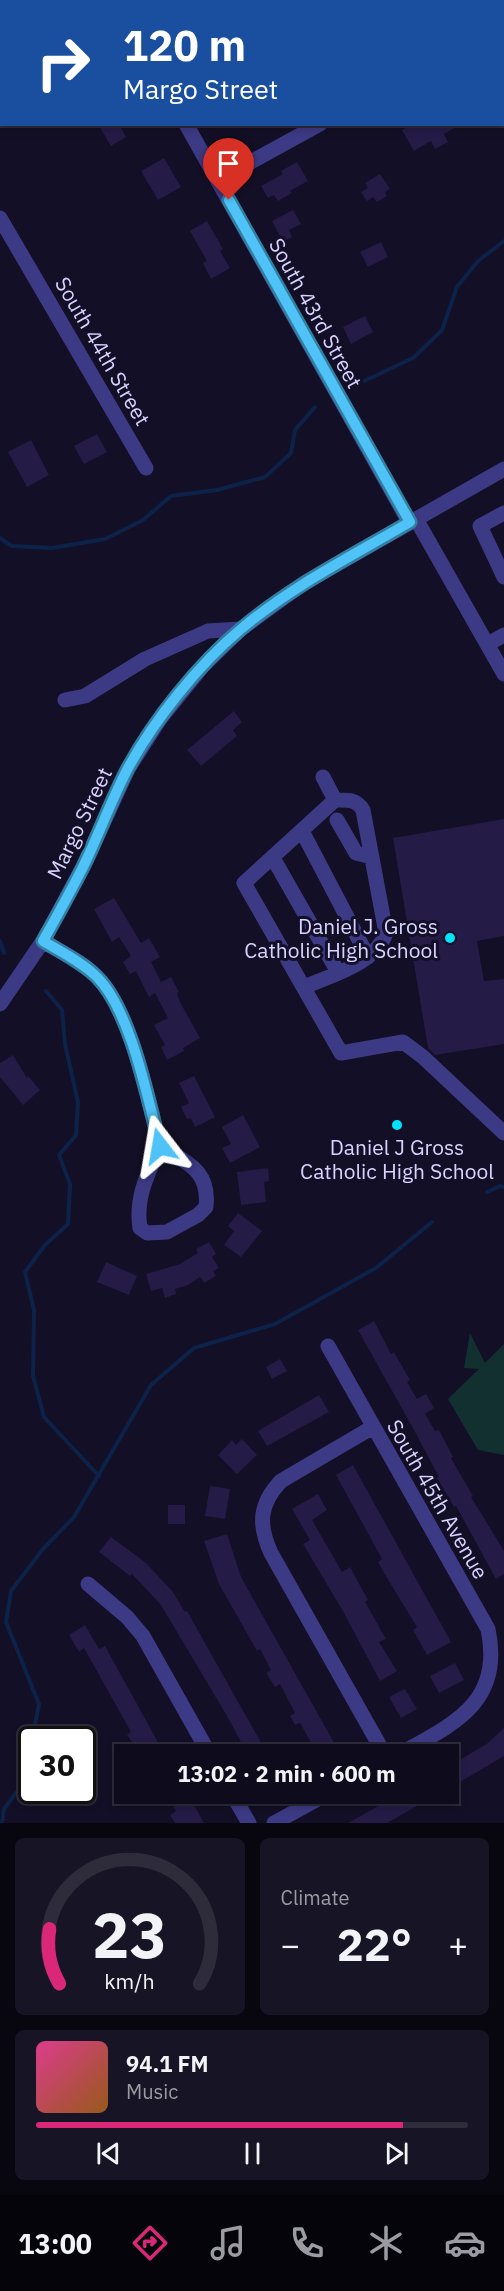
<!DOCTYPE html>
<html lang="en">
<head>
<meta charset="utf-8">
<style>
  body { margin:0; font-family:"IBM Plex Sans",sans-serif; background:#171425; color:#f1f3f6; height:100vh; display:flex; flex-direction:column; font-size:22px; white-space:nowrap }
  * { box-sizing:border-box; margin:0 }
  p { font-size:20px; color:#9b9ba3 }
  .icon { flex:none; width:33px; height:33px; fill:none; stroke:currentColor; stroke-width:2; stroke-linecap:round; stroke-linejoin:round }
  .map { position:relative; height:1823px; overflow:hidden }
  .panel { display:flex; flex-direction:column; gap:15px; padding:15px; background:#08060f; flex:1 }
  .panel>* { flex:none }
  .top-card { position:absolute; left:0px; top:0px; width:504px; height:126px; box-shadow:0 3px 9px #0003,0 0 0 2px #2e2b3b; background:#1a4fa0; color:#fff; overflow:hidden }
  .speed { position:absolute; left:18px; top:1726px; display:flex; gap:12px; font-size:30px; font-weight:700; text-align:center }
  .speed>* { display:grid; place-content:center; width:78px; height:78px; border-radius:50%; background:#0e0b1c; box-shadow:0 3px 9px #0003,0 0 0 2px #2e2b3b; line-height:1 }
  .speed .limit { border:3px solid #111; border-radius:9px; background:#fff; color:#111 }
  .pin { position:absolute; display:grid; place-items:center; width:51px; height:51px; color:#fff; margin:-62px -26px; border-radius:50% 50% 50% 0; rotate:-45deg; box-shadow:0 0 6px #0007 }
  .pin .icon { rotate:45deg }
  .me { position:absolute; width:66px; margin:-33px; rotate:346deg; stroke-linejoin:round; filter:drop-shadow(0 0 4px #0008) }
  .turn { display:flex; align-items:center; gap:21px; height:126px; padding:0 24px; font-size:27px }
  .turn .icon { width:78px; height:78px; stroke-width:2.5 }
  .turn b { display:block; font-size:42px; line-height:51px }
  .big { font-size:45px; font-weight:800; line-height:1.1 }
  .panel .widget { flex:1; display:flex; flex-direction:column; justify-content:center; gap:9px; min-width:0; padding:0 21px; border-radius:9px; background:#171425 }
  .panel .dial { align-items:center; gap:0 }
  .dial svg { height:156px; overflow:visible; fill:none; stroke:#2e2b3b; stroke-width:7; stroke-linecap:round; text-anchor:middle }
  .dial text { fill:#f1f3f6; stroke:none }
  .song { display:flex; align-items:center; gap:18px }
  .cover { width:72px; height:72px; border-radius:9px; background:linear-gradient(135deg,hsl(330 70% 55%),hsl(30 70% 35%)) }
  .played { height:6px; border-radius:3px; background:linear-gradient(90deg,#db2777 85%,#2e2b3b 85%) }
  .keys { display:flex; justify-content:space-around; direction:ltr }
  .heat { display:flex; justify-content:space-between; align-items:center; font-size:33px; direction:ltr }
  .panel .tiles { flex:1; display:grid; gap:15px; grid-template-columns:1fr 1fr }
  .widget:last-child { grid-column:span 2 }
  .trip { position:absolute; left:114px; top:1744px; width:345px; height:60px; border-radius:0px; background:#0e0b1c; box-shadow:0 3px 9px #0003,0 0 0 2px #2e2b3b; font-weight:800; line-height:60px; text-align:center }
  .menu { display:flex; height:96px; justify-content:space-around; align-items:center; background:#06040b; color:#9b9ba3 }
  .menu .icon { width:42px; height:42px }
  .menu .selected { color:#db2777 }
  .menu b { font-size:27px; color:#f1f3f6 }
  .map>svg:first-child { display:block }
  .green { fill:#12302f }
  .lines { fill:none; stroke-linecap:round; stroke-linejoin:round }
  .stream { stroke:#0c2248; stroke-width:4 }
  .building { fill:#241b47 }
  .minor { stroke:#3d3a85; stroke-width:15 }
  .route-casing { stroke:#337fa1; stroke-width:15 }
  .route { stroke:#4fc3f7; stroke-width:10 }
  .poi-dot { fill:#00e5ff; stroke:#130f26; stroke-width:2 }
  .labels { text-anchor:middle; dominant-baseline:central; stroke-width:6; stroke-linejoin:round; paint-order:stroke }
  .street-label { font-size:21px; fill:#d9d4ff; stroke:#130f26 }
  .poi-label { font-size:21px; fill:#d9d4ff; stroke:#130f26; text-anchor:end }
</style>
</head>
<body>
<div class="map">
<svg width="504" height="1823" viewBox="0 0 504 1823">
  <rect width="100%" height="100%" fill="#130f26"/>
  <path class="green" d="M470 1333 485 1363 504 1344V1455L478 1450 448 1399 479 1369 464 1368Z"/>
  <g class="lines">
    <path class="stream" d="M364 381 413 358 442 330 457 287 478 261 504 241
      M0 538 12 546 52 548 105 539 143 520 171 496 217 490 265 477 291 453 295 430 315 407
      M0 941 4 953
      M46 991 62 1010 65 1044 78 1102 76 1135 59 1155 70 1184 68 1224 45 1245 25 1272 34 1310 33 1376 44 1417 99 1476
      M487 1192 500 1186 504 1187
      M32 1740 39 1704 6 1622 11 1591 43 1549 74 1517 151 1385 194 1348 275 1324 376 1268 432 1222
      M2 1823 4 1809 22 1785 32 1746"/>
  </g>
  <path class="building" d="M98 124H119L126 137 111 146Z
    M413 124H461L444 134 448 142 435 149 431 141 414 151 402 130Z
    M164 158 181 187 158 200 141 171Z
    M297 162 308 181 290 191 292 193 278 201 274 195 268 198 261 186 283 174 281 171Z
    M380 174 390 189 385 192 387 196 377 202 373 197 367 201 361 192 368 188 365 183Z
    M293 210 301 224 289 230 292 237 283 242 272 221Z
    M207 221 223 249 220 251 230 268 211 279 203 263 207 261 190 231Z
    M381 242 388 257 368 267 360 252Z
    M365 316 373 332 351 344 343 327Z
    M97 434 107 452 84 464 74 446Z
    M31 440 49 475 27 487 8 452Z
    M234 711 242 722 233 730 237 736 201 766 187 750Z
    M504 819V936L477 941 484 981 504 979V1044L435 1055 428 1048 393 838Z
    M114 898 141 943 149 938 160 957 151 962 161 982 171 977 179 992 177 993 180 1002 200 1038 183 1048 184 1051 167 1060 161 1047 165 1045 154 1025 168 1018 155 993 149 997 136 971 130 974 123 962 131 956 119 937 112 942 94 909Z
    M13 1055 27 1078 28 1076 40 1090 23 1105 0 1077V1063Z
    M194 1076 215 1117 195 1127 191 1118 187 1119 181 1107 189 1103 179 1083Z
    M243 1115 260 1147 230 1163 222 1148 231 1144 222 1127Z
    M268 1168 269 1181 264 1182 266 1202 241 1205 237 1172Z
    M238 1213 262 1231 241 1257 224 1245 234 1231 228 1226Z
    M209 1242 216 1254 212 1257 219 1268 213 1271 216 1276 204 1283 200 1277 188 1285 175 1289 176 1294 165 1298 162 1288 151 1291 146 1274 180 1264 198 1253 196 1249Z
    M106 1262 137 1276 129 1295 97 1282Z
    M374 1321 391 1354 394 1352 410 1380 407 1382 417 1399 426 1394 434 1408 425 1414 435 1431 439 1430 453 1457 451 1458 473 1496 471 1497 504 1551V1574L496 1579 456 1506 454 1507 437 1478 439 1477 414 1430 358 1330Z
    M280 1359 287 1371 272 1379 266 1367Z
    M319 1395 329 1412 267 1446 258 1431Z
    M242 1439 257 1455 237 1474 218 1455 232 1440 236 1445Z
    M353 1465 451 1642 427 1655 413 1630 417 1627 384 1573 378 1562 382 1559 336 1475Z
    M210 1486 230 1489 225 1519 205 1516Z
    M318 1494 327 1510 312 1520 342 1572 350 1567 368 1600 365 1602 386 1639 379 1642 397 1671 380 1681 344 1613 303 1544 310 1540 292 1509Z
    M168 1505H185V1524H168Z
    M227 1534 241 1577 341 1755H318L300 1723 295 1725 290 1716 295 1713 280 1684 275 1687 266 1673 271 1670 260 1649 257 1651 219 1584 204 1541Z
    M111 1537 146 1563 173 1592 185 1612 187 1611 268 1755H248L227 1716 161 1605 132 1574 130 1576 99 1552Z
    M85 1625 99 1649 105 1646 165 1755H130L125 1746 132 1742 127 1735 131 1732 84 1648 79 1652 69 1635Z
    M455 1663 464 1680 439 1693 430 1676Z
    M405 1689 417 1709 401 1718 389 1697Z
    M504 1728V1756L448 1789V1767L488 1743Z
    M166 1794H188L204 1823H175L170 1815 176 1811Z
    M400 1794H438L387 1823H348Z"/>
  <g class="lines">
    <path class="minor" d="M114 0 115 2
      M71 2 74 0
      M502 22 504 21
      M0 42 2 41
      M186 124 409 522
      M218 180 320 124
      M0 218 146 468
      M504 513 480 526 504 577
      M416 519 504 674
      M488 644 504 635
      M65 700 85 696 145 659 208 631 241 629
      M323 777 335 800 244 883 341 1053 403 1042 423 1057 504 1133
      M337 820 356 853 372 857
      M302 831 368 957
      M273 858 338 972
      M43 941C61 952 82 962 97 977 131 1011 148 1099 160 1146
      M304 987C332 975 375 964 386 933L363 810C356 799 348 800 335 800
      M0 1004 43 941 83 867 128 769 160 719 202 667 241 629 304 583 504 469
      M160 1146C187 1163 210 1170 206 1207L198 1215 167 1232 147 1233 140 1228C135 1198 148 1173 160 1146Z
      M328 1346 488 1629C504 1704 451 1725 398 1755
      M373 1427 281 1481C259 1504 258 1525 271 1553L385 1755
      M88 1584 127 1617 143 1636 210 1755
      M232 1794 249 1823
      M274 1823 327 1794"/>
  </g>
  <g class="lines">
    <defs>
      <path id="route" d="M160 1146C148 1100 131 1011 97 977 82 962 61 952 43 941 57 916 71 891 84 865 99 834 111 801 127 770 154 720 198 665 241 629 292 586 352 556 410 522L229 200"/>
    </defs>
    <use href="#route" class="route-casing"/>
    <use href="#route" class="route"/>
  </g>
  <g class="poi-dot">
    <circle cx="450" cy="938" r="6"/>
    <circle cx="397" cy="1125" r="6"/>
  </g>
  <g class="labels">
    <g class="street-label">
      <text transform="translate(316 313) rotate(61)">South 43rd Street</text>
      <text transform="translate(103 351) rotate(60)">South 44th Street</text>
      <text transform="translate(79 823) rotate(-64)">Margo Street</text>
      <text transform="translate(438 1499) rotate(60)">South 45th Avenue</text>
    </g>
    <g class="poi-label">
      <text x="438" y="926">Daniel J. Gross<tspan x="438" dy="24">Catholic High School</tspan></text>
      <text x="397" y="1147" text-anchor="middle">Daniel J Gross<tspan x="397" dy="24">Catholic High School</tspan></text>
    </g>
  </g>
</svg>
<div class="speed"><div class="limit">30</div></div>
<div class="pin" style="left:229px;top:200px;background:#d93025"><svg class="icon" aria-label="arrive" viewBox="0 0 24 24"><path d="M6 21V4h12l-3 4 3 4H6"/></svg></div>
<svg class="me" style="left:160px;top:1146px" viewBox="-20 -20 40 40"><path d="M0-17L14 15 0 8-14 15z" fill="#4fc3f7" stroke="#fff" stroke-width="4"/></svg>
<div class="trip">13:02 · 2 min · 600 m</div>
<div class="top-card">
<div class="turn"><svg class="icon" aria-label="right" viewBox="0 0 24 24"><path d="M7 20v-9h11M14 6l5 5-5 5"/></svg><div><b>120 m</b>Margo Street</div></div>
</div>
</div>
<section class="panel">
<div class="tiles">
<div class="widget dial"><svg viewBox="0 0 100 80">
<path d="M14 69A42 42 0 1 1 86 69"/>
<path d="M14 69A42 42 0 0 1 9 41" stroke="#db2777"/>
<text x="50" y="56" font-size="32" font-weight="700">23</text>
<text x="50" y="72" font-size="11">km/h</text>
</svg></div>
<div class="widget"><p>Climate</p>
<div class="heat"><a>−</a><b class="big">22°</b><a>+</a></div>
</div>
<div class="widget">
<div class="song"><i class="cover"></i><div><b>94.1 FM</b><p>Music</p></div></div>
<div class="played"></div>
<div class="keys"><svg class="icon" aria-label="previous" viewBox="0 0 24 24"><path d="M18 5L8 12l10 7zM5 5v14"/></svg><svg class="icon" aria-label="pause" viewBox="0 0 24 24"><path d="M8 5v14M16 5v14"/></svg><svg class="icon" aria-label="next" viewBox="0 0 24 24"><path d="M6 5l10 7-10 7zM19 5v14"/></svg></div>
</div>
</div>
</section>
<nav class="menu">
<b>13:00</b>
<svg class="icon selected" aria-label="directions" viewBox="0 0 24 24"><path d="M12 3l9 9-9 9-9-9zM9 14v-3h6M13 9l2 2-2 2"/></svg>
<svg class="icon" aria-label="music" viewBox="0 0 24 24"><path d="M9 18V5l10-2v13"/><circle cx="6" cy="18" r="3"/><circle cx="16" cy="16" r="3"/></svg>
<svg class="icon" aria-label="phone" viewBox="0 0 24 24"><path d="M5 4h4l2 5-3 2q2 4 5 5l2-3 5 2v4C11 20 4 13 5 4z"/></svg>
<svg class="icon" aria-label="climate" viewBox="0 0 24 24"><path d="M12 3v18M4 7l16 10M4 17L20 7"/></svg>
<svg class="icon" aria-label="car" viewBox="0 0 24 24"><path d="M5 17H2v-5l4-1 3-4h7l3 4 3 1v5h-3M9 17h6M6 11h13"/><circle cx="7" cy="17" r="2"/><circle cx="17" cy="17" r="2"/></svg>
</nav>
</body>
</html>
